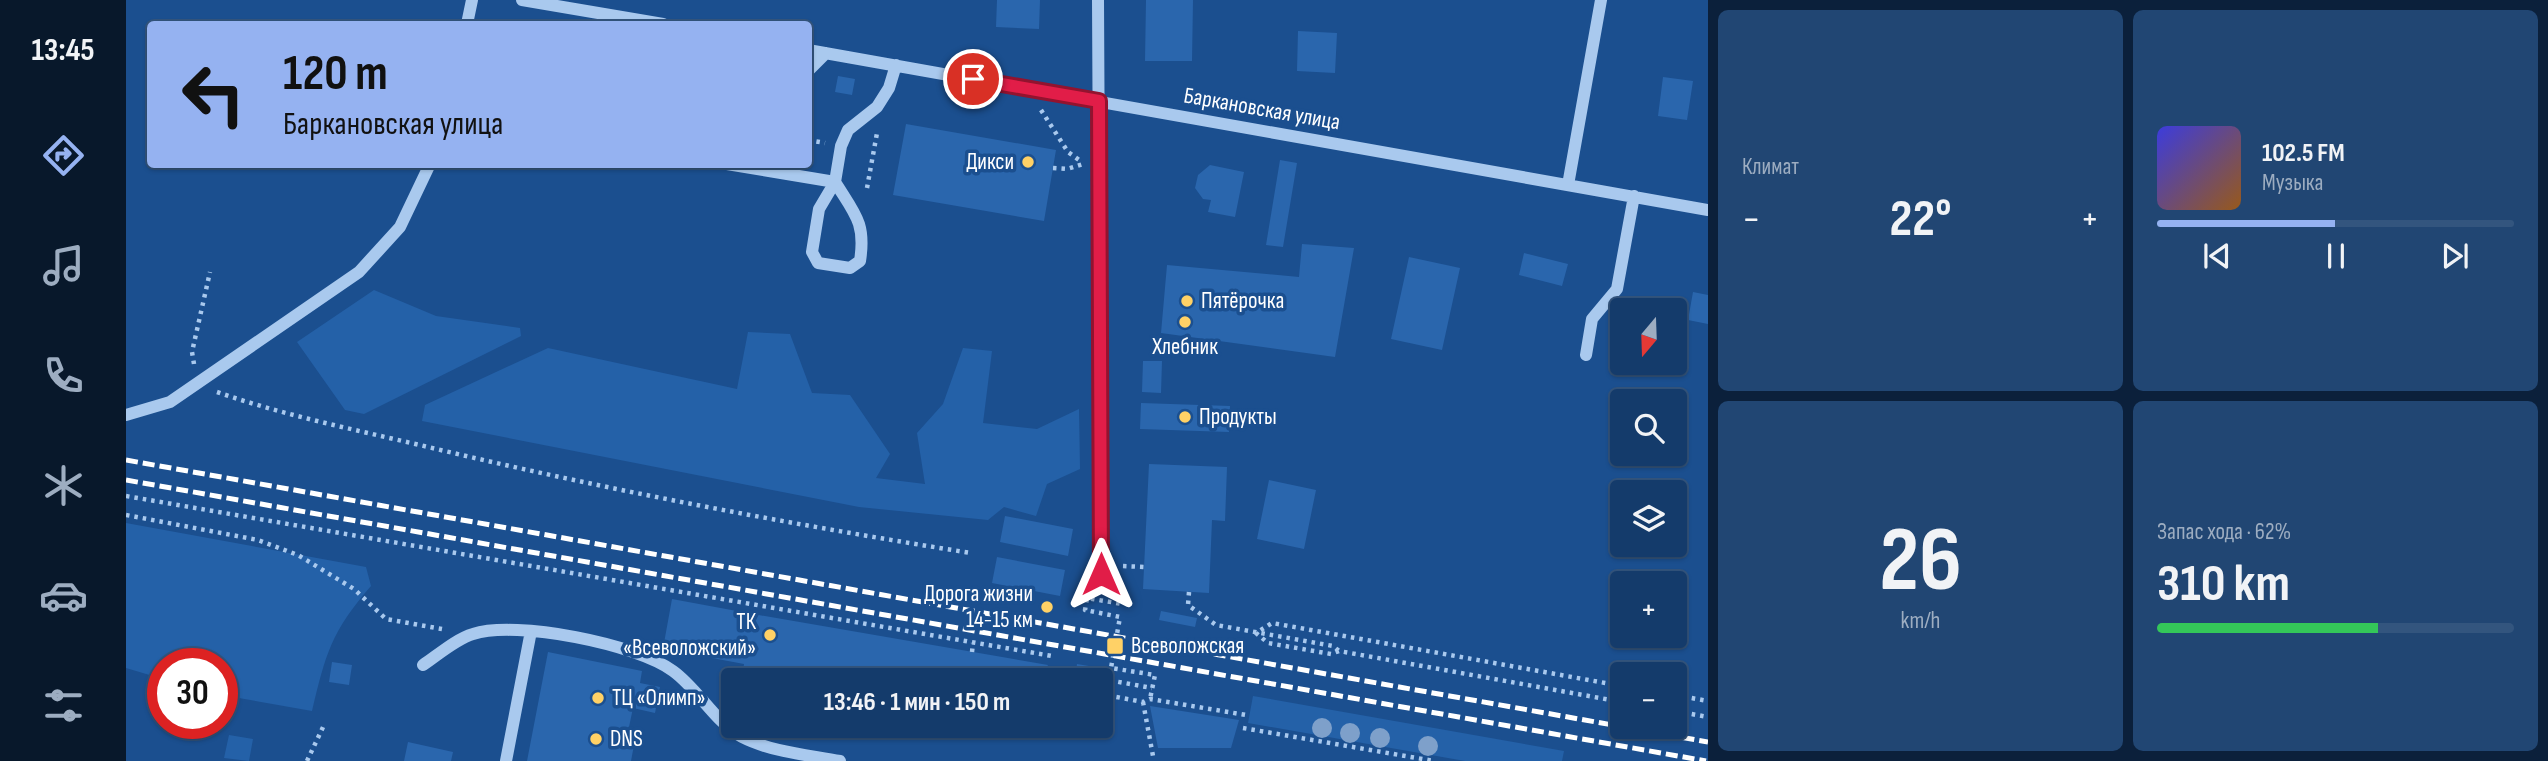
<!DOCTYPE html>
<html lang="ru">
<head>
<meta charset="utf-8">
<style>
  body { margin:0; font-family:"Sofia Sans Condensed",sans-serif; background:#214673; color:#f1f3f6; height:100vh; display:flex; flex-direction:column; font-size:26px; white-space:nowrap }
  * { box-sizing:border-box; margin:0 }
  p { font-size:23px; color:#9dadc1 }
  .icon { flex:none; width:38px; height:38px; fill:none; stroke:currentColor; stroke-width:2; stroke-linecap:round; stroke-linejoin:round }
  .map { position:relative; flex:1; overflow:hidden }
  .details { display:flex; flex-direction:column; gap:10px; padding:10px; background:#0b203b; width:840px }
  .details>* { flex:none }
  .banner { position:absolute; left:21px; top:21px; width:665px; height:147px; border-radius:7px; box-shadow:0 2px 5px #0004,0 0 0 2px #33557e; background:#95b2f1; color:#111; overflow:hidden }
  .needle { width:46px; rotate:199deg }
  .controls { position:absolute; left:1484px; top:298px; display:grid; gap:14px }
  .controls a { display:grid; place-items:center; width:77px; height:77px; border-radius:7px; background:#143b6b; box-shadow:0 2px 5px #0004,0 0 0 2px #33557e; font-size:35px }
  .speed { position:absolute; left:21px; top:648px; display:flex; gap:14px; font-size:35px; font-weight:700; text-align:center }
  .speed>* { display:grid; place-content:center; width:91px; height:91px; border-radius:50%; background:#143b6b; box-shadow:0 2px 5px #0004,0 0 0 2px #33557e; line-height:1 }
  .speed .limit { border:10px solid #d22; background:#fff; color:#111 }
  .pin { position:absolute; display:grid; place-items:center; width:60px; height:60px; color:#fff; margin:-30px; border:4px solid #fff; border-radius:50%; box-shadow:0 2px 7px #0007 }
  .me { position:absolute; width:77px; margin:-38px; rotate:0deg; stroke-linejoin:round; filter:drop-shadow(0 0 5px #0008) }
  .turn { display:flex; align-items:center; gap:24px; height:147px; padding:0 21px; font-size:32px }
  .turn .icon { width:91px; height:91px; stroke-width:2.5 }
  .turn b { display:block; font-size:49px; line-height:60px }
  .big { font-size:52px; font-weight:700; line-height:1.1 }
  .details .widget { flex:1; display:flex; flex-direction:column; justify-content:center; gap:10px; min-width:0; padding:0 24px; border-radius:10px; background:#214673 }
  .details .dial { align-items:center; gap:0 }
  .dial b { font-size:91px; line-height:1 }
  .song { display:flex; align-items:center; gap:21px }
  .cover { width:84px; height:84px; border-radius:10px; background:linear-gradient(135deg,hsl(240 70% 55%),hsl(30 70% 35%)) }
  .played { height:7px; border-radius:4px; background:linear-gradient(90deg,#95b2f1 50%,#33557e 50%) }
  .keys { display:flex; justify-content:space-around; direction:ltr }
  .heat { display:flex; justify-content:space-between; align-items:center; font-size:38px; direction:ltr }
  .charge { height:10px; border-radius:5px; background:linear-gradient(90deg,#34c759 62%,#33557e 0) }
  .details .tiles { flex:1; display:grid; gap:10px; grid-template-columns:repeat(2,1fr) }
  .trip { position:absolute; left:595px; top:668px; width:392px; height:70px; border-radius:7px; background:#143b6b; box-shadow:0 2px 5px #0004,0 0 0 2px #33557e; font-weight:700; line-height:70px; text-align:center }
  main { display:flex; flex:1; min-height:0 }
  .tab-bar { display:flex; flex-direction:column; width:126px; justify-content:space-around; align-items:center; background:#08182b; color:#9dadc1 }
  .tab-bar .icon { width:49px; height:49px }
  .tab-bar .active { color:#95b2f1 }
  .tab-bar b { font-size:32px; color:#f1f3f6 }
  .map>svg:first-child { display:block }
  .green { fill:#2461a8 }
  .building { fill:#2a66ad }
  .lines { fill:none; stroke-linecap:round; stroke-linejoin:round }
  .path { stroke:#a9c9ee; stroke-width:4.5; stroke-dasharray:3.5 5; stroke-linecap:butt }
  .minor { stroke:#a9c9ee; stroke-width:12 }
  .rail { stroke:#fff; stroke-width:5; stroke-dasharray:12 5; stroke-linecap:butt }
  .tree { fill:#7ea0ca }
  .route-casing { stroke:#92132f; stroke-width:18 }
  .route { stroke:#e11d48; stroke-width:12 }
  .poi-dot { fill:#ffd166; stroke:#1b4f8f; stroke-width:2.5 }
  .labels { text-anchor:middle; dominant-baseline:central; stroke-width:7; stroke-linejoin:round; paint-order:stroke }
  .street-label { font-size:23px; fill:#fff; stroke:#1b4f8f }
  .poi-label { font-size:23px; fill:#fff; stroke:#1b4f8f; text-anchor:start }
</style>
</head>
<body>
<main>
<nav class="tab-bar">
<b>13:45</b>
<svg class="icon active" aria-label="directions" viewBox="0 0 24 24"><path d="M12 3l9 9-9 9-9-9zM9 14v-3h6M13 9l2 2-2 2"/></svg>
<svg class="icon" aria-label="music" viewBox="0 0 24 24"><path d="M9 18V5l10-2v13"/><circle cx="6" cy="18" r="3"/><circle cx="16" cy="16" r="3"/></svg>
<svg class="icon" aria-label="phone" viewBox="0 0 24 24"><path d="M5 4h4l2 5-3 2q2 4 5 5l2-3 5 2v4C11 20 4 13 5 4z"/></svg>
<svg class="icon" aria-label="climate" viewBox="0 0 24 24"><path d="M12 3v18M4 7l16 10M4 17L20 7"/></svg>
<svg class="icon" aria-label="car" viewBox="0 0 24 24"><path d="M5 17H2v-5l4-1 3-4h7l3 4 3 1v5h-3M9 17h6M6 11h13"/><circle cx="7" cy="17" r="2"/><circle cx="17" cy="17" r="2"/></svg>
<svg class="icon" aria-label="filters" viewBox="0 0 24 24"><path d="M4 7h16M4 17h16"/><circle cx="9" cy="7" r="2"/><circle cx="15" cy="17" r="2"/></svg>
</nav>
<div class="map">
<svg width="1582" height="761" viewBox="0 0 1582 761">
  <rect width="100%" height="100%" fill="#1b4f8f"/>
  <path class="green" d="M248 290 310 316 394 328 395 336 238 414 219 410 171 342Z
    M622 332 664 334 686 393 724 395 764 454 750 478 799 484 791 433 817 404 837 348 866 351 857 423 911 429 953 409 954 469 921 484 910 516 878 507 862 520 733 507 296 421 299 405 422 348 611 389Z
    M0 523 240 567 245 586C205 632 200 653 186 711L96 695V663H37V679L0 668Z
    M1127 696 1438 751 1436 761H1339L1122 723Z
    M103 735 127 739 123 761 98 758Z"/>
  <path class="building" d="M871 0H914L913 29 870 27Z
    M1020 0H1067L1066 61H1019Z
    M1172 31 1211 33 1209 73 1171 71Z
    M712 76 729 79 726 95 709 92Z
    M1537 77 1567 81 1561 120 1532 116Z
    M780 124 930 150 918 221 767 195Z
    M1154 160 1171 163 1157 247 1140 245Z
    M1084 165 1118 172 1109 217 1082 212 1085 200 1077 199 1069 188 1072 175Z
    M1176 244 1228 248 1209 357 1035 333 1041 265 1173 277Z
    M1398 253 1442 264 1436 286 1393 275Z
    M1283 257 1334 268 1316 350 1265 339Z
    M1567 292 1582 295V324L1562 320Z
    M1017 361H1036L1035 393 1016 392Z
    M1015 403 1104 406 1103 432 1014 429Z
    M1023 464 1101 467 1099 521 1086 520 1083 593 1017 589Z
    M1143 480 1190 490 1178 549 1131 539Z
    M879 516 947 529 942 556 874 542Z
    M871 557 939 570 934 596 866 583Z
    M546 599 627 614 922 665 916 676 899 681H665L658 676 654 681H635L616 677 618 664 570 655 571 649 538 643Z
    M1035 611 1071 618 1069 627 1033 620Z
    M422 652 516 671 514 683 534 687 529 713 507 708 503 727 511 729 505 761H401Z
    M206 662 226 665 223 685 203 682Z
    M951 664 975 668 973 681 949 680Z
    M1024 706 1113 720 1105 748H1032Z
    M282 742 327 752 325 761H278Z"/>
  <g class="lines">
    <path class="path" d="M915 110 942 152 953 160
      M682 140 699 143
      M927 168 941 169 957 164
      M741 188 751 133
      M68 364 66 352 84 272
      M91 392C160 416 231 430 302 447 481 490 663 524 845 553
      M0 496 926 656
      M0 515 132 540 172 555 228 589 260 619 316 629
      M997 566 1018 567
      M1063 592 1062 605 1090 625 1207 646 1213 651
      M997 598 996 604 961 598 959 610 994 617 985 668 1029 675 1024 699
      M846 652 847 643
      M1496 686 1146 623 1130 633 1142 643 1205 654 1213 651 1496 702
      M980 695 982 680 1026 688
      M1549 695 1582 701
      M975 699 980 695 1017 702 1024 699 1120 715
      M1017 702 1027 756
      M1549 711 1582 717
      M1117 728 1308 761
      M181 761 198 725"/>
    <path class="minor" d="M396 0 537 24
      M972 0 975 574
      M341 24 346 0
      M682 50 1582 210
      M682 71 700 53
      M601 164 709 182 715 146 722 130 751 107 763 88 770 65
      M709 182C729 214 740 223 734 261L724 268 692 263 686 252 693 209Z
      M1442 185 1475 0
      M1460 355 1466 319 1491 289 1508 196
      M0 415 44 402 233 272 274 227 304 164
      M297 665C312 655 330 639 347 634 390 620 511 644 547 671 572 689 589 722 616 737 645 752 683 755 714 761
      M380 761 405 631"/>
    <path class="rail" d="M0 460 1582 742
      M0 480 1580 761"/>
  </g>
  <g class="tree">
    <circle cx="1196" cy="728" r="10"/>
    <circle cx="1224" cy="733" r="10"/>
    <circle cx="1254" cy="738" r="10"/>
    <circle cx="1302" cy="746" r="10"/>
  </g>
  <g class="lines">
    <defs>
      <path id="route" d="M847 79 973 101 975 574"/>
    </defs>
    <use href="#route" class="route-casing"/>
    <use href="#route" class="route"/>
  </g>
  <g class="poi-dot">
    <circle cx="902" cy="162" r="7"/>
    <circle cx="1061" cy="301" r="7"/>
    <circle cx="1059" cy="322" r="7"/>
    <circle cx="1059" cy="417" r="7"/>
    <circle cx="921" cy="607" r="7"/>
    <circle cx="644" cy="635" r="7"/>
    <rect x="980" y="637" width="18" height="18" rx="3.5"/>
    <circle cx="472" cy="698" r="7"/>
    <circle cx="470" cy="739" r="7"/>
  </g>
  <g class="labels">
    <g class="street-label">
      <text transform="translate(1136 109) rotate(10)">Баркановская улица</text>
    </g>
    <g class="poi-label">
      <text x="888" y="162" text-anchor="end">Дикси</text>
      <text x="1075" y="301">Пятёрочка</text>
      <text x="1059" y="347" text-anchor="middle">Хлебник</text>
      <text x="1073" y="417">Продукты</text>
      <text x="907" y="594" text-anchor="end">Дорога жизни<tspan x="907" dy="26">14-15 км</tspan></text>
      <text x="630" y="622" text-anchor="end">ТК<tspan x="630" dy="26">«Всеволожский»</tspan></text>
      <text x="1005" y="646">Всеволожская</text>
      <text x="486" y="698">ТЦ «Олимп»</text>
      <text x="484" y="739">DNS</text>
    </g>
  </g>
</svg>
<div class="controls">
<a><svg class="needle" viewBox="-14 -14 28 28"><path d="M0-13l5 13h-10z" fill="#e53935"/><path d="M0 13l5-13h-10z" fill="#9dadc1"/></svg></a>
<a><svg class="icon" aria-label="search" viewBox="0 0 24 24"><circle cx="10" cy="10" r="6"/><path d="M15 15l6 6"/></svg></a>
<a><svg class="icon" aria-label="layers" viewBox="0 0 24 24"><path d="M12 4l9 5-9 5-9-5zM3 14l9 5 9-5"/></svg></a>
<a>+</a>
<a>−</a>
</div>
<div class="speed"><div class="limit">30</div></div>
<div class="pin" style="left:847px;top:79px;background:#d93025"><svg class="icon" aria-label="arrive" viewBox="0 0 24 24"><path d="M6 21V4h12l-3 4 3 4H6"/></svg></div>
<svg class="me" style="left:975px;top:574px" viewBox="-20 -20 40 40"><path d="M0-17L14 15 0 8-14 15z" fill="#e11d48" stroke="#fff" stroke-width="4"/></svg>
<div class="trip">13:46 · 1 мин · 150 m</div>
<div class="banner">
<div class="turn"><svg class="icon" aria-label="left" viewBox="0 0 24 24"><path d="M17 20v-9H6M10 6l-5 5 5 5"/></svg><div><b>120 m</b>Баркановская улица</div></div>
</div>
</div>
<section class="details">
<div class="tiles">
<div class="widget"><p>Климат</p>
<div class="heat"><a>−</a><b class="big">22°</b><a>+</a></div>
</div>
<div class="widget">
<div class="song"><i class="cover"></i><div><b>102.5 FM</b><p>Музыка</p></div></div>
<div class="played"></div>
<div class="keys"><svg class="icon" aria-label="previous" viewBox="0 0 24 24"><path d="M18 5L8 12l10 7zM5 5v14"/></svg><svg class="icon" aria-label="pause" viewBox="0 0 24 24"><path d="M8 5v14M16 5v14"/></svg><svg class="icon" aria-label="next" viewBox="0 0 24 24"><path d="M6 5l10 7-10 7zM19 5v14"/></svg></div>
</div>
<div class="widget dial"><b>26</b><p>km/h</p></div>
<div class="widget"><p>Запас хода · 62%</p><b class="big">310 km</b><div class="charge"></div></div>
</div>
</section>
</main>
</body>
</html>
